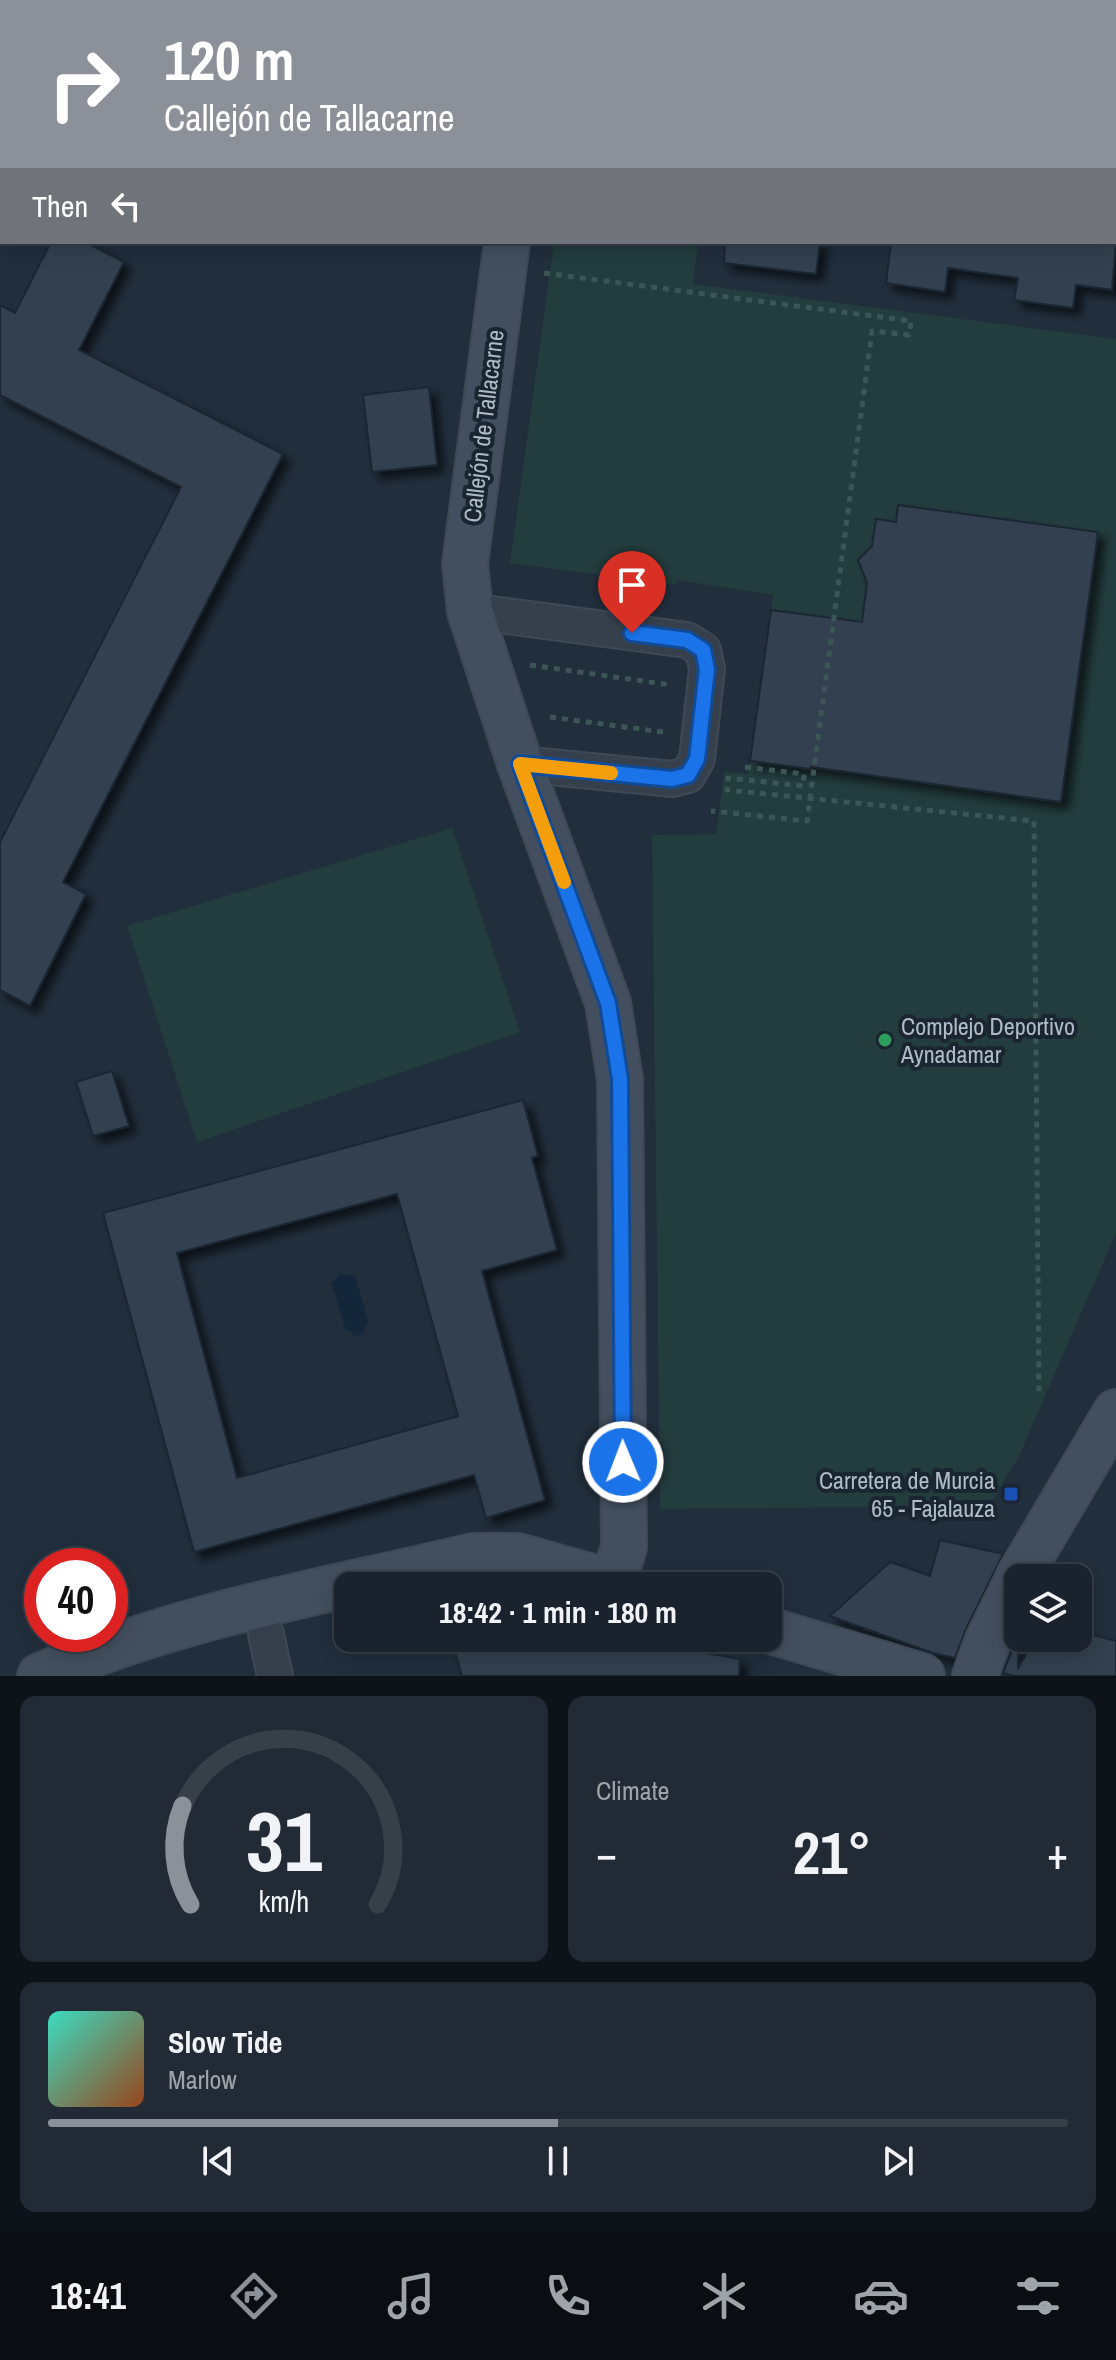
<!DOCTYPE html>
<html lang="en">
<head>
<meta charset="utf-8">
<style>
  body { margin:0; font-family:"Archivo Narrow",sans-serif; background:#222a35; color:#f1f3f6; height:100vh; display:flex; flex-direction:column; font-size:30px; white-space:nowrap }
  * { box-sizing:border-box; margin:0 }
  p { font-size:26px; color:#9fa4aa }
  .icon { flex:none; width:44px; height:44px; fill:none; stroke:currentColor; stroke-width:2; stroke-linecap:round; stroke-linejoin:round }
  .map { position:relative; height:1676px; overflow:hidden }
  .sheet { display:flex; flex-direction:column; gap:20px; padding:20px; background:#0e1319; flex:1 }
  .sheet>* { flex:none }
  .hud { position:absolute; left:0px; top:0px; width:1116px; height:244px; box-shadow:0 4px 20px #0003,0 0 0 2px #373f49; background:#8c9099; color:#fff; overflow:hidden }
  .controls { position:absolute; left:1004px; top:1564px; display:grid; gap:16px }
  .controls a { display:grid; place-items:center; width:88px; height:88px; border-radius:16px; background:#19222d; box-shadow:0 4px 20px #0003,0 0 0 2px #373f49; font-size:40px }
  .speed { position:absolute; left:24px; top:1548px; display:flex; gap:16px; font-size:40px; font-weight:700; text-align:center }
  .speed>* { display:grid; place-content:center; width:104px; height:104px; border-radius:50%; background:#19222d; box-shadow:0 4px 20px #0003,0 0 0 2px #373f49; line-height:1 }
  .speed .limit { border:12px solid #d22; background:#fff; color:#111 }
  .pin { position:absolute; display:grid; place-items:center; width:68px; height:68px; color:#fff; margin:-82px -34px; border-radius:50% 50% 50% 0; rotate:-45deg; box-shadow:0 0 8px #0007 }
  .pin .icon { rotate:45deg }
  .me { position:absolute; width:88px; margin:-44px; rotate:359deg; stroke-linejoin:round; filter:drop-shadow(0 0 6px #0008) }
  .turn { display:flex; align-items:center; gap:28px; height:168px; padding:0 32px; font-size:36px }
  .turn .icon { width:104px; height:104px; stroke-width:2.5 }
  .turn b { display:block; font-size:56px; line-height:68px }
  .then { display:flex; align-items:center; height:76px; padding:0 32px; background:#0003; gap:16px; font-size:30px }
  .big { font-size:60px; font-weight:700; line-height:1.1 }
  .sheet .widget { flex:1; display:flex; flex-direction:column; justify-content:center; gap:12px; min-width:0; padding:0 28px; border-radius:16px; background:#222a35 }
  .sheet .dial { align-items:center; gap:0 }
  .dial svg { height:208px; overflow:visible; fill:none; stroke:#373f49; stroke-width:7; stroke-linecap:round; text-anchor:middle }
  .dial text { fill:#f1f3f6; stroke:none }
  .song { display:flex; align-items:center; gap:24px }
  .cover { width:96px; height:96px; border-radius:12px; background:linear-gradient(135deg,hsl(170 70% 55%),hsl(20 70% 35%)) }
  .played { height:8px; border-radius:4px; background:linear-gradient(90deg,#8c9099 50%,#373f49 50%) }
  .keys { display:flex; justify-content:space-around; direction:ltr }
  .heat { display:flex; justify-content:space-between; align-items:center; font-size:44px; direction:ltr }
  .sheet .tiles { flex:1; display:grid; gap:20px; grid-template-columns:1fr 1fr }
  .widget:last-child { grid-column:span 2 }
  .trip { position:absolute; left:334px; top:1572px; width:448px; height:80px; border-radius:16px; background:#19222d; box-shadow:0 4px 20px #0003,0 0 0 2px #373f49; font-weight:700; line-height:80px; text-align:center }
  .dock { display:flex; height:128px; justify-content:space-around; align-items:center; background:#0a0e12; color:#9fa4aa }
  .dock .icon { width:56px; height:56px }
  .dock .on { color:#8c9099 }
  .dock b { font-size:36px; color:#f1f3f6 }
  .map>svg:first-child { display:block }
  .green { fill:#233c3d }
  .water { fill:#14263a }
  .building { fill:#304050; stroke:#1c2733; stroke-width:2; fill-rule:evenodd; filter:url(#shadow) }
  .lines { fill:none; stroke-linecap:round; stroke-linejoin:round }
  .street-casing { stroke:#3e4955; stroke-width:38 }
  .secondary-casing { stroke:#3e4955; stroke-width:48 }
  .path { stroke:#3c5555; stroke-width:5; stroke-dasharray:6 6; stroke-linecap:butt }
  .street { stroke:#35404c; stroke-width:34 }
  .secondary { stroke:#434f5f; stroke-width:44 }
  .route-casing { stroke:#114b97; stroke-width:20 }
  .route { stroke:#1a73e8; stroke-width:14 }
  .slow { stroke:#f59e0b; stroke-width:14 }
  .leisure-dot { fill:#2e9e5b; stroke:#1a2531; stroke-width:3 }
  .transit-dot { fill:#1a4fb4; stroke:#1a2531; stroke-width:3 }
  .labels { text-anchor:middle; dominant-baseline:central; stroke-width:8; stroke-linejoin:round; paint-order:stroke }
  .street-label { font-size:24px; fill:#b0bbc8; stroke:#1a2531 }
  .poi-label { font-size:24px; fill:#b0bbc8; stroke:#1a2531; text-anchor:start }
</style>
</head>
<body>
<div class="map">
<svg width="1116" height="1676" viewBox="0 0 1116 1676">
  <defs>
    <filter id="shadow"><feDropShadow dx="7" dy="7" stdDeviation="4" flood-color="#0009"/></filter>
  </defs>
  <rect width="100%" height="100%" fill="#212e3c"/>
  <path class="green" d="M554 242H698L693 284 1116 339V1233L1019 1456 989 1506 660 1509 652 835 716 834 724 772 748 774 773 595 677 580 675 585 510 563Z
    M452 828 520 1032 197 1142 127 926Z"/>
  <path class="water" d="M340 1273 355 1276 369 1324 365 1326V1330L359 1336 353 1335 350 1330 346 1331 331 1282 335 1281Z"/>
  <path class="building" d="M51 242H85L124 262 79 350 283 454 63 882 86 894 30 1006 0 990V842L181 487 0 395V305L15 313Z
    M725 242H820L816 274 724 263Z
    M891 242H1116L1112 290 1076 285 1073 308 1014 300 1018 278 948 268 945 292 886 283Z
    M429 387 437 465 372 472 363 395Z
    M898 505 1098 532 1061 802 811 767V769L750 761 771 610 862 622 867 583 858 560 872 546 876 519 896 522Z
    M112 1071 129 1126 93 1136 76 1082Z
    M523 1100 538 1156 532 1158 557 1250 482 1271 545 1500 486 1518 474 1475 194 1552 103 1213ZM397 1194 458 1416 237 1478 177 1253Z
    M940 1540 1003 1554 966 1629 955 1658 933 1653 830 1616 890 1562 930 1576Z
    M1078 1631 1116 1641V1676H1014L1003 1673 1018 1636V1669L1035 1638H1078Z
    M451 1638H621L740 1659 739 1676H462Z"/>
  <g class="lines">
    <defs>
      <path id="street" d="M470 611 687 640 703 650 707 669 697 759 688 775 672 779 520 764
        M266 1634 275 1676"/>
      <path id="secondary" d="M539 2V0
        M507 242 465 564 470 611 520 764 608 1003 620 1079 624 1547 613 1583
        M1018 1578 1116 1412
        M768 1630 922 1676
        M40 1676C177 1615 328 1591 473 1556H518L624 1586
        M975 1676 988 1640 1018 1579"/>
    </defs>
    <use href="#street" class="street-casing"/>
    <use href="#secondary" class="secondary-casing"/>
    <path class="path" d="M544 273 911 321 909 335 872 331 807 821 711 811
      M530 665 671 685
      M550 717 663 732
      M745 767 804 774 803 786 728 778 727 790 1034 821 1039 1391"/>
    <use href="#street" class="street"/>
    <use href="#secondary" class="secondary"/>
  </g>
  <g class="lines">
    <defs>
      <path id="route" d="M623 1462 620 1079 608 1003 520 764 672 779 688 775 697 759 707 669 703 650 687 640 632 633"/>
    </defs>
    <use href="#route" class="route-casing"/>
    <use href="#route" class="route"/>
    <path class="slow" d="M564 882 520 764 611 773"/>
  </g>
  <circle class="leisure-dot" cx="885" cy="1040" r="8"/>
  <rect class="transit-dot" x="1003" y="1486" width="16" height="16" rx="4"/>
  <g class="labels">
    <g class="street-label">
      <text transform="translate(483 426) rotate(-83)">Callejón de Tallacarne</text>
    </g>
    <g class="poi-label">
      <text x="901" y="1026">Complejo Deportivo<tspan x="901" dy="28">Aynadamar</tspan></text>
      <text x="995" y="1480" text-anchor="end">Carretera de Murcia<tspan x="995" dy="28">65 - Fajalauza</tspan></text>
    </g>
  </g>
</svg>
<div class="controls">
<a><svg class="icon" aria-label="layers" viewBox="0 0 24 24"><path d="M12 4l9 5-9 5-9-5zM3 14l9 5 9-5"/></svg></a>
</div>
<div class="speed"><div class="limit">40</div></div>
<div class="pin" style="left:632px;top:633px;background:#d93025"><svg class="icon" aria-label="arrive" viewBox="0 0 24 24"><path d="M6 21V4h12l-3 4 3 4H6"/></svg></div>
<svg class="me" style="left:623px;top:1462px" viewBox="-20 -20 40 40"><circle r="17" fill="#1a73e8" stroke="#fff" stroke-width="3"/><path d="M0-11L8 9 0 5-8 9z" fill="#fff"/></svg>
<div class="trip">18:42 · 1 min · 180 m</div>
<div class="hud">
<div class="turn"><svg class="icon" aria-label="right" viewBox="0 0 24 24"><path d="M7 20v-9h11M14 6l5 5-5 5"/></svg><div><b>120 m</b>Callejón de Tallacarne</div></div>
<div class="then">Then<svg class="icon" aria-label="left" viewBox="0 0 24 24"><path d="M17 20v-9H6M10 6l-5 5 5 5"/></svg></div>
</div>
</div>
<section class="sheet">
<div class="tiles">
<div class="widget dial"><svg viewBox="0 0 100 80">
<path d="M14 69A42 42 0 1 1 86 69"/>
<path d="M14 69A42 42 0 0 1 11 31" stroke="#8c9099"/>
<text x="50" y="56" font-size="32" font-weight="700">31</text>
<text x="50" y="72" font-size="11">km/h</text>
</svg></div>
<div class="widget"><p>Climate</p>
<div class="heat"><a>−</a><b class="big">21°</b><a>+</a></div>
</div>
<div class="widget">
<div class="song"><i class="cover"></i><div><b>Slow Tide</b><p>Marlow</p></div></div>
<div class="played"></div>
<div class="keys"><svg class="icon" aria-label="previous" viewBox="0 0 24 24"><path d="M18 5L8 12l10 7zM5 5v14"/></svg><svg class="icon" aria-label="pause" viewBox="0 0 24 24"><path d="M8 5v14M16 5v14"/></svg><svg class="icon" aria-label="next" viewBox="0 0 24 24"><path d="M6 5l10 7-10 7zM19 5v14"/></svg></div>
</div>
</div>
</section>
<nav class="dock">
<b>18:41</b>
<svg class="icon on" aria-label="directions" viewBox="0 0 24 24"><path d="M12 3l9 9-9 9-9-9zM9 14v-3h6M13 9l2 2-2 2"/></svg>
<svg class="icon" aria-label="music" viewBox="0 0 24 24"><path d="M9 18V5l10-2v13"/><circle cx="6" cy="18" r="3"/><circle cx="16" cy="16" r="3"/></svg>
<svg class="icon" aria-label="phone" viewBox="0 0 24 24"><path d="M5 4h4l2 5-3 2q2 4 5 5l2-3 5 2v4C11 20 4 13 5 4z"/></svg>
<svg class="icon" aria-label="climate" viewBox="0 0 24 24"><path d="M12 3v18M4 7l16 10M4 17L20 7"/></svg>
<svg class="icon" aria-label="car" viewBox="0 0 24 24"><path d="M5 17H2v-5l4-1 3-4h7l3 4 3 1v5h-3M9 17h6M6 11h13"/><circle cx="7" cy="17" r="2"/><circle cx="17" cy="17" r="2"/></svg>
<svg class="icon" aria-label="filters" viewBox="0 0 24 24"><path d="M4 7h16M4 17h16"/><circle cx="9" cy="7" r="2"/><circle cx="15" cy="17" r="2"/></svg>
</nav>
</body>
</html>
